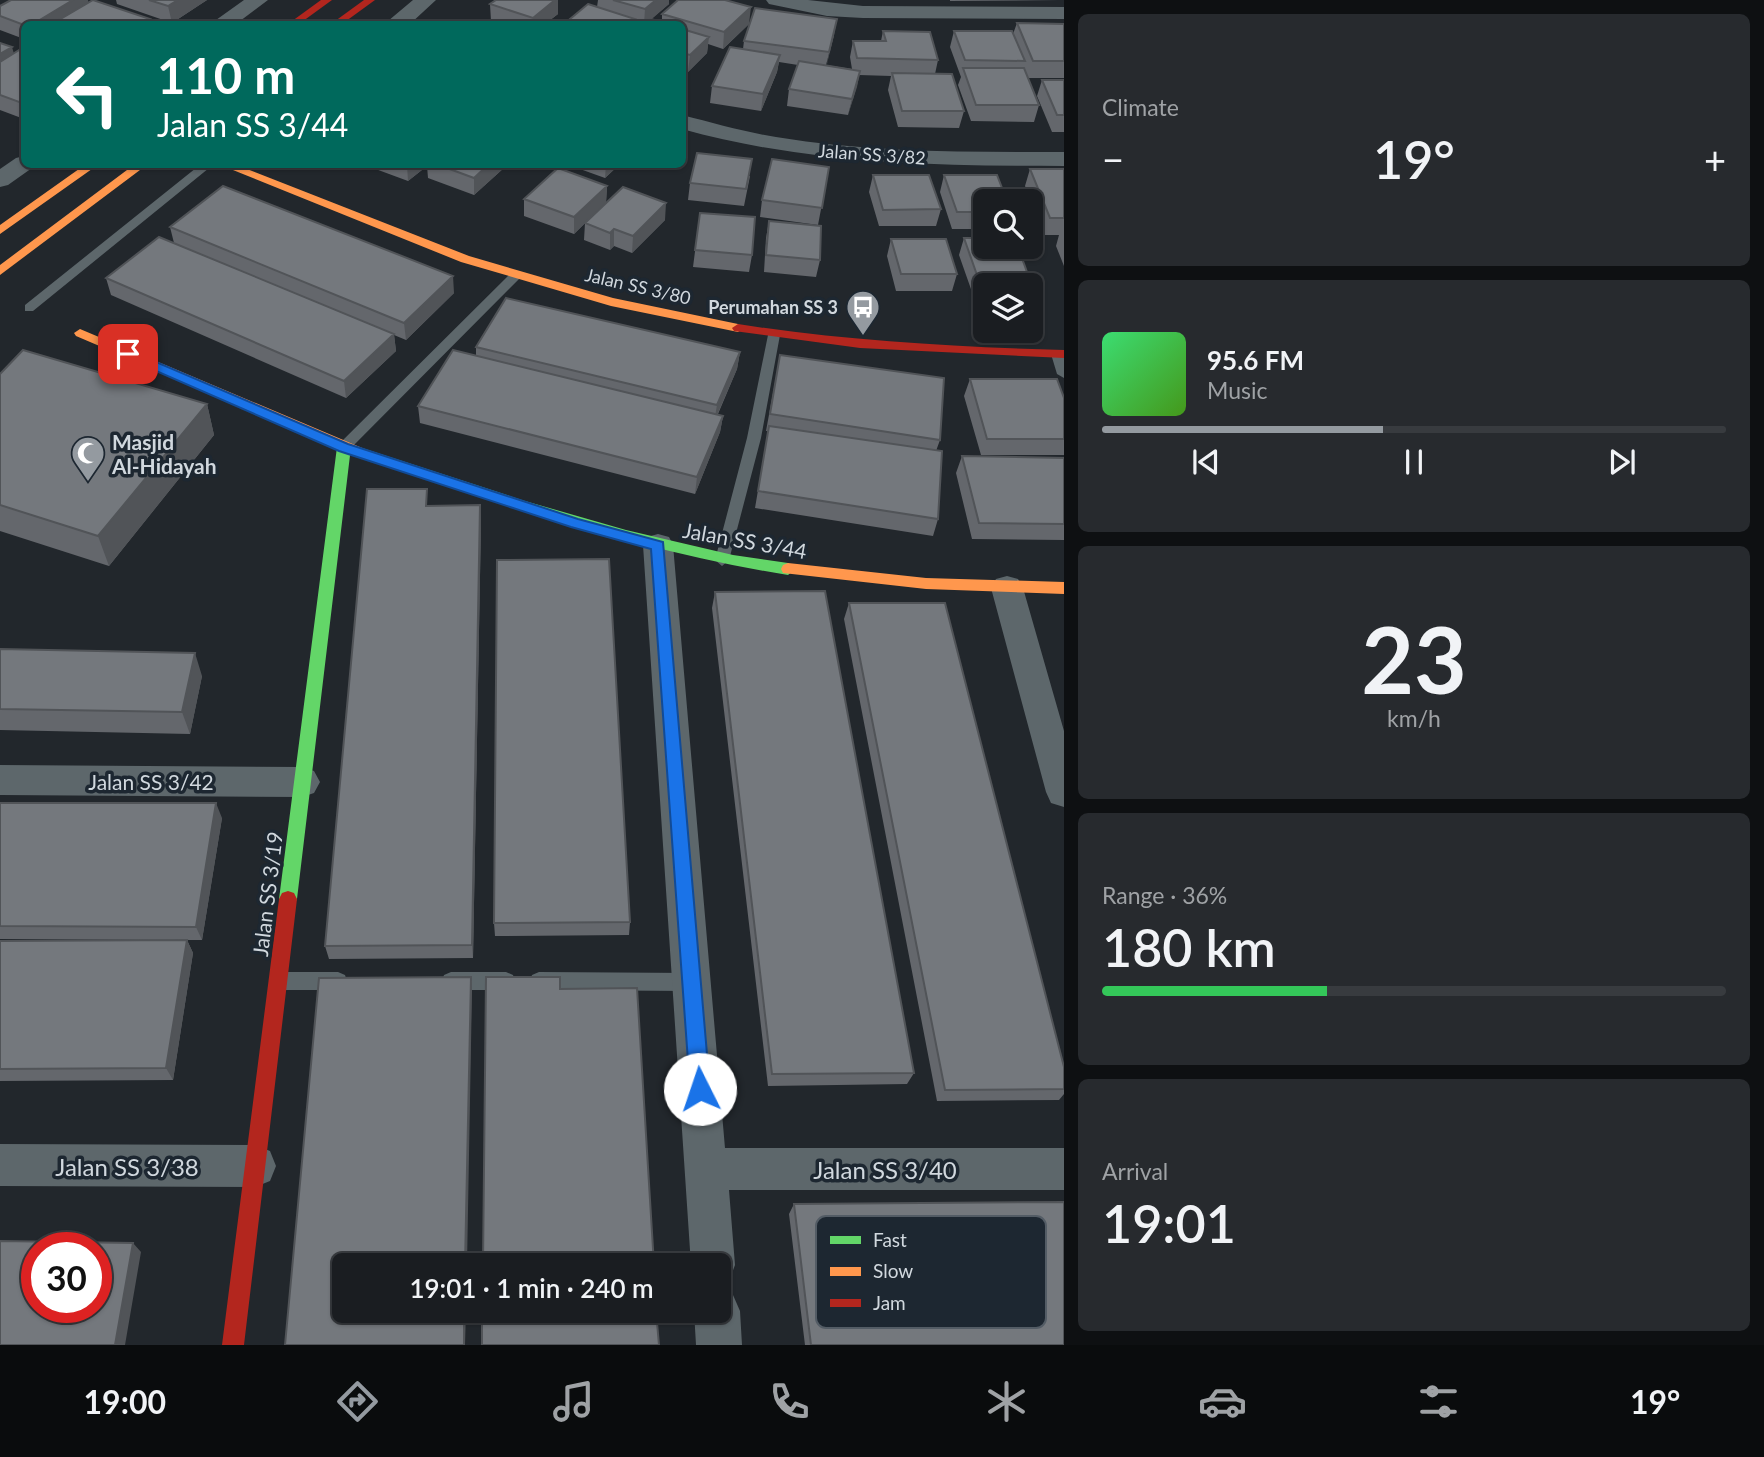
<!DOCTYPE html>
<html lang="en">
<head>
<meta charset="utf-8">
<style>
  body { margin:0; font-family:Lato,sans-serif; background:#272a2e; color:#f1f3f6; height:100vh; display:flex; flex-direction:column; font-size:26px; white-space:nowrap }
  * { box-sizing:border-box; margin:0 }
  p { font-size:23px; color:#9fa2a5 }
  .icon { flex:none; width:38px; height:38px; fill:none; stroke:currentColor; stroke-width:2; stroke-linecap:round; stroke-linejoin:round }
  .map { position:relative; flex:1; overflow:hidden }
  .side { display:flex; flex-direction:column; gap:14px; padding:14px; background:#0e1012; width:700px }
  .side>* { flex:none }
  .hud { position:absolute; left:21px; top:21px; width:665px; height:147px; border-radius:10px; box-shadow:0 2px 5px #0004,0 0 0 2px #383b3f; background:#00695c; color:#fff; overflow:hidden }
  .fabs { position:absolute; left:973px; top:189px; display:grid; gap:14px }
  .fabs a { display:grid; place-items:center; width:70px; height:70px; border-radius:10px; background:#1a1d21; box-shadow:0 2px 5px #0004,0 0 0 2px #383b3f; font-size:35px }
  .speed { position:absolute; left:21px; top:1232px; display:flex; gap:14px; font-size:35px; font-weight:700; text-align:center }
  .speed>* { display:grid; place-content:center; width:91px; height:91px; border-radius:50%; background:#1a1d21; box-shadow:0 2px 5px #0004,0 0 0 2px #383b3f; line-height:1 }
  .speed .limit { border:10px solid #d22; background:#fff; color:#111 }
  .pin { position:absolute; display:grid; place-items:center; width:60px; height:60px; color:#fff; margin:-30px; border-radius:14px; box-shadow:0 4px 10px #0006 }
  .me { position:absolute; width:77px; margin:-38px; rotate:356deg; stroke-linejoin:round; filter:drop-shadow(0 0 5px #0008) }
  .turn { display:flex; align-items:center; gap:24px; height:147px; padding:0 21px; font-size:32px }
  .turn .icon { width:91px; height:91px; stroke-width:2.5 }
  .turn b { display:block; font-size:49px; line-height:60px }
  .big { font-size:52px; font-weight:600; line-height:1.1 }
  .side .tile { flex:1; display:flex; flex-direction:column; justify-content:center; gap:10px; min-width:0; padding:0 24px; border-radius:10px; background:#272a2e }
  .side .dial { align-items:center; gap:0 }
  .dial b { font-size:91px; line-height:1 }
  .song { display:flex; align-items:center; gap:21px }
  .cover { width:84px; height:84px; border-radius:10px; background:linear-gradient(135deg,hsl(140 70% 55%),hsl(100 70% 35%)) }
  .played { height:7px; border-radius:4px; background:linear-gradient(90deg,#949aa0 45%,#383b3f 45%) }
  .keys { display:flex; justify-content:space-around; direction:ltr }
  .heat { display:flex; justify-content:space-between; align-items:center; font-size:38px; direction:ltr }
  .charge { height:10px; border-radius:5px; background:linear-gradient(90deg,#34c759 36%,#383b3f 0) }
  .trip { position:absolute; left:332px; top:1253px; width:399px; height:70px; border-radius:10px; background:#1a1d21; box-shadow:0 2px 5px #0004,0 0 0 2px #383b3f; font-weight:600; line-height:70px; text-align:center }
  .menu { display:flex; height:112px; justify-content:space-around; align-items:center; background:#0a0c0d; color:#9fa2a5 }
  .menu .icon { width:49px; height:49px }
  .menu .current { color:#949aa0 }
  .menu b { font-size:32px; color:#f1f3f6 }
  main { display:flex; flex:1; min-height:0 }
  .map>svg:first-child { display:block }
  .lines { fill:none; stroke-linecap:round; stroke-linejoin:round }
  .lane { fill:#5d676b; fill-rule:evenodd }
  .street { fill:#5d676b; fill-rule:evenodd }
  .fast { fill:#63d668; fill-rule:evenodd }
  .slow { fill:#ff974d; fill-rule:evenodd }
  .jam { fill:#b3261e; fill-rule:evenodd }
  .wall { fill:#64676c }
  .shaded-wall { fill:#515458 }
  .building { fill:#74787d; stroke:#515458; stroke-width:2; fill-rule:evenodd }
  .route { fill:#1a73e8; stroke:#114b97; stroke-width:2 }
  .labels { text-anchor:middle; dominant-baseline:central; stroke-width:7; stroke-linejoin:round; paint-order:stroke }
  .far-street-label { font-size:18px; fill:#d1d8de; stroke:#1d2731 }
  .far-poi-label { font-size:18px; font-weight:bold; fill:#d1d8de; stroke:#1d2731; text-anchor:end }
  .poi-label { font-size:21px; font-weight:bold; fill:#d1d8de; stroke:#1d2731; text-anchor:start }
  .street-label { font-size:21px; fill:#d1d8de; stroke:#1d2731 }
  .near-street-label { font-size:24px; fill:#d1d8de; stroke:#1d2731 }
  .key { fill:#1d2731; stroke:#535c65; stroke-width:2 }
  .key-label { font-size:19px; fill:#d1d8de }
</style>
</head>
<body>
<main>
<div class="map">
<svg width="1064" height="1345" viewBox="0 0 1064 1345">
  <rect width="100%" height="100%" fill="#22272c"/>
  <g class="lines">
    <path class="lane" d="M201 164H214L33 311H25V305Z
      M516 271 520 272V278L349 450H339L337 447 339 444 512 272Z
      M774 331 780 335 761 438 729 560 722 566 715 560 747 438 768 335Z
      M1057 350 1064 356V378L1057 374 1051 354Z
      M280 972H338L345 975 347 981 345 987 338 990H280L273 987 271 981 273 975Z
      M451 972H506L513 975 515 981 513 987 506 990H451L444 987 442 981 444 975Z
      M539 972 692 973 699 976 701 982 699 988 692 991 539 990 532 987 530 981 532 975Z"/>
    <path class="street" d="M244 0H268L236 24H213L216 20Z
      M413 0H436L410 24H390L388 21Z
      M766 0H808L863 6 1064 7V19L863 18 827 16 769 4Z
      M682 115C714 123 744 132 776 137 871 153 968 152 1064 152V166C934 166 808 164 682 129Z
      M24 156V164H35L32 168 8 185 0 187V169L16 158Z
      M658 534 669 537 673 545 725 1148H1064V1190H729L735 1265 729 1281 719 1285V1265H691L643 545 647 537Z
      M1007 576 1018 579 1023 588 1064 731V807L1051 803 1046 792 991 588 996 579Z
      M0 765 302 767 314 771 320 782 314 793 302 797 0 795Z
      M0 1144 255 1145 270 1151 276 1166 270 1181 255 1187 0 1186Z
      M719 1289 733 1295 740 1311 742 1345H696L694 1311H719Z"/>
    <path class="fast" d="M344 442 351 447 297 899 294 905 288 907 282 905 279 899 337 447Z
      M362 448 525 501 626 530 733 555 788 563 795 569 788 575C640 551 499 504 357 456L355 453Z"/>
    <path class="slow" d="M86 164H99L0 234V225Z
      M135 164H148L0 275V265Z
      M218 164H234L469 256 613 298 738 324 744 328 738 332 611 306 461 262Z
      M80 329 367 450 369 453 367 456H357L76 336 74 333Z
      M788 563 926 578 1064 582V594L926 589 783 573 781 569 783 565Z"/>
    <path class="jam" d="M321 0H332L299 24H288Z
      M364 0H375L342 24H331Z
      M738 324C846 341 955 347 1064 350V358L860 348 734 331 732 328Z
      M288 891 294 893 297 899 244 1345H222L279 899 282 893Z"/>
  </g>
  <path class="wall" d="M115 0H207L172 23 117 4 116 0Z
    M496 0H558V14L545 24H503L491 21 490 4Z
    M598 0H669V4L651 19 662 23V14L749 24 723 49 708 44 707 53 688 72 682 70V24H640L634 23V24H564L597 7Z
    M950 0H1059L950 1Z
    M88 3 150 19 151 24H24V39L0 30V6Z
    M1017 23 1064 24V78H1028L1039 105 1034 122 971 121 958 85 961 77 950 47 954 31 1013 34Z
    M883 31 938 60 935 74 964 111 959 128 898 127 888 90 891 76 859 75 848 115 787 106 789 89 798 65 779 62 777 72 761 111 710 103 712 86 743 49 744 41 834 35 826 65 852 69 850 57 853 41H881Z
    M0 43 14 54 24 47V119L0 110Z
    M1042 80H1064V132H1052L1037 96Z
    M362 164H505V167L474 195 428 178 427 166 408 181Z
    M566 164H620L605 178Z
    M829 167 818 225 760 217 762 200Z
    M1030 169H1064V266L1056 246 1059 235H1044L1025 186Z
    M873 175 941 209 936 226H879L869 192Z
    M944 175 985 201V229H952L940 192Z
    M750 176 744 206 688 200 690 183Z
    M607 186 606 203 665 220 632 253 614 246 610 250 584 240 585 223 574 234 524 216V199Z
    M700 213 752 255 749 272 693 267Z
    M769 221 820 260 816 277 764 272 766 238Z
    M170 227 454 293 406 340 394 335 396 351 346 398 111 295 106 278 174 243Z
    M964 238 1028 275 1024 285H985V292H972L959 255Z
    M891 239 957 274 952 291H896L887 256Z
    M476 347 740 352 737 369 718 414 723 416 720 432 695 494 420 423 418 406 476 355Z
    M780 355 940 440 936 451 938 519 933 536 755 508 768 431H766Z
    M0 374 207 404 214 435 109 566 0 531Z
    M970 379 1064 398V455H981L964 396Z
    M962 456 1064 458V540L972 539 956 473Z
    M480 505 481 522 473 958 329 959 325 946 428 506Z
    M715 592 914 1073 907 1084 768 1086 712 608Z
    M849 603 1064 1067V1094L1059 1100 937 1101 844 619Z
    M0 649 202 676 190 734 0 730Z
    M0 803 222 818 202 940H187L193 953 173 1080 0 1081V941L178 940 0 939Z
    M630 922 629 935 495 936 494 923Z
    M794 1204 1064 1345H805L789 1214Z"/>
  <path class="shaded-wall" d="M73 0H88L90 9 64 24H33Z
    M178 0H207L172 23 168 6Z
    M555 0H558V14L545 24H533V18Z
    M656 0H669V4L646 24H644L645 9Z
    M751 7 749 24 723 49 724 32Z
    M150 19 151 24H142Z
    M837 19 834 35 826 68 829 52Z
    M709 37 707 53 688 72 690 55Z
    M12 47 17 64 0 74V54Z
    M780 55 777 72 761 111 763 94Z
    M860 71 857 87 848 115 852 99Z
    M24 99V119L19 102Z
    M427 164V166L408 181 407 165Z
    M489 164H505V167L474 195V178Z
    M606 164H620L605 178Z
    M607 186 606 203 574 234V217Z
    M666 203 665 220 632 253 633 236Z
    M614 229V246L610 250V233Z
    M453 276 454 293 406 340 404 323Z
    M394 334 396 351 346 398 344 381Z
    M740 352 737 369 714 422 717 405Z
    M207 404 214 435 109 566 98 536Z
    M723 416 720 432 695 494 697 477Z
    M480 505 481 522 473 958 472 945Z
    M195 653 202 676 190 734 182 712Z
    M216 803 222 818 202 940 196 927Z
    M187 940 193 953 173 1080 166 1068Z
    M471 977 472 990 467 1265H465Z
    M133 1243 141 1252 125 1345H115Z
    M464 1311H466L465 1345H464Z"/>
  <path class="building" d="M11 0H73L33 24 24 25 0 16V6Z
    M93 0 150 19 142 24H52Z
    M149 0H178L168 6Z
    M496 0H555L533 18 490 4Z
    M613 0H656L645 9Z
    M678 0H725L751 7 724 32 662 14Z
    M588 4 635 19 628 24H564Z
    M755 8 837 19 829 52 744 41Z
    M651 19 668 24H645Z
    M1017 23 1064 24V61H1033Z
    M682 29 709 37 690 55 682 53Z
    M883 31 930 32 938 60 857 58 853 41H886Z
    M954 31H1012L1025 61 965 60Z
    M0 43 12 47 0 54Z
    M24 47V99L19 102 0 95V62Z
    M730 47 780 55 763 94 712 86Z
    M799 61 860 71 852 99 789 89Z
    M963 68H1024L1039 105H976Z
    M892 73 952 74 964 111H902Z
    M1042 80H1064V115H1057Z
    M697 153 752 159 746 189 690 183Z
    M772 159 829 167 822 208 762 200Z
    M436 164H489L474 178Z
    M558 168 607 186 574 217 524 199Z
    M1030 169H1064V218H1050Z
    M873 175H929L941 209 883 210Z
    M944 175H997L1007 201H985V212H957Z
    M223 186 453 276 404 323 170 227Z
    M623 187 666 203 633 236 614 229 610 233 585 223Z
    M700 213 755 217 752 255 695 250Z
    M769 221 821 226 820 260 766 255Z
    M159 237 394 334 344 381 106 278Z
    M964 238H985V247H1018L1028 275H977Z
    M891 239H946L957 274H901Z
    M506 298 740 352 717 405 476 347Z
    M23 350 207 404 98 536 0 505V374Z
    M453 350 723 416 697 477 418 406Z
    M780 355 944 378 940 440 770 414Z
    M970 379H1057L1064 398V439H987Z
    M769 426 942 451 938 519 758 491Z
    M962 456 1064 458V524L979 523Z
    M367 489H427L426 506 480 505 472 945 325 946Z
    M609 559 630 922 494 923 497 560Z
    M825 591 914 1073 772 1074 715 592Z
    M849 603H945L1064 1067V1089L945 1090Z
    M0 649 195 653 182 712 0 709Z
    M0 803H216L196 927 0 926Z
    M187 940 166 1068 0 1069V941Z
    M471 977 465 1265H345V1311H464V1345H285L319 978Z
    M486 977H560V989L637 988 654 1265H483Z
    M1064 1202V1345H811L794 1204Z
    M0 1241 133 1243 115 1345H0ZM37 1248H96V1307H37Z
    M482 1311H656L659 1345H482Z"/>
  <path class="route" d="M128 350 348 444 578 519 663 542 710 1089 707 1096 700 1098 693 1096 690 1089 651 549 571 527 339 451 124 357 122 354Z"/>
  <defs>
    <symbol id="bus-pin" viewBox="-11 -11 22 30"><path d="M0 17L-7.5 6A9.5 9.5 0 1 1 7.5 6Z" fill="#949aa0" stroke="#1d2731"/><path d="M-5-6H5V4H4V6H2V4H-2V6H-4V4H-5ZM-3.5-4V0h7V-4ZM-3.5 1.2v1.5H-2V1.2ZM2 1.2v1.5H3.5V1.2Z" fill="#fff"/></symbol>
    <symbol id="mosque-pin" viewBox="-11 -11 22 30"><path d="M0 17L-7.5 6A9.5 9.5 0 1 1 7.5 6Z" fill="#949aa0" stroke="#1d2731"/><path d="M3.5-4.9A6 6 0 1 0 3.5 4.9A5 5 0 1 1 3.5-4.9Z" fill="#fff"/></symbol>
  </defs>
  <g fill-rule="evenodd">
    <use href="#bus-pin" x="844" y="288" width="38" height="52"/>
    <use href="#mosque-pin" x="69" y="434" width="38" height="52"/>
  </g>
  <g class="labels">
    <g class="far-street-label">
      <text transform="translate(872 154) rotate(4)">Jalan SS 3/82</text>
      <text transform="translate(638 286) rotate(13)">Jalan SS 3/80</text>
    </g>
    <g class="far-poi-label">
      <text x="838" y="307">Perumahan SS 3</text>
    </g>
    <g class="poi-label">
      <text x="112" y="441">Masjid<tspan x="112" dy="24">Al-Hidayah</tspan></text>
    </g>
    <g class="street-label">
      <text transform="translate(745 540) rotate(10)">Jalan SS 3/44</text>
      <text x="151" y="781">Jalan SS 3/42</text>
      <text transform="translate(267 894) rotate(-83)">Jalan SS 3/19</text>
    </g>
    <g class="near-street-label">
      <text x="127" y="1166">Jalan SS 3/38</text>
      <text x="885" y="1169">Jalan SS 3/40</text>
    </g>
  </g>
  <rect x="816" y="1216" width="230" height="112" rx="10" class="key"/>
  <rect x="830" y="1236" width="31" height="8" fill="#63d668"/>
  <rect x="830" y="1267" width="31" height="9" fill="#ff974d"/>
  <rect x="830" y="1299" width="31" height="8" fill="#b3261e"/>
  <g class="key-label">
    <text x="873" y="1247">Fast</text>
    <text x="873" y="1278">Slow</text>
    <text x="873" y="1310">Jam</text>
  </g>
</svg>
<div class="fabs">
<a><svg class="icon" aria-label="search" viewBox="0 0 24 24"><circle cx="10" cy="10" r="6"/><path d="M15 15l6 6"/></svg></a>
<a><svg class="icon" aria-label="layers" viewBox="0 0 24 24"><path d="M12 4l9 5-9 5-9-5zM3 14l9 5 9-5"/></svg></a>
</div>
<div class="speed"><div class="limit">30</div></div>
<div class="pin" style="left:128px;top:354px;background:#d93025"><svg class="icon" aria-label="arrive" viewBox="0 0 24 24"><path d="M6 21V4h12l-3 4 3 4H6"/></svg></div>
<svg class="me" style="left:700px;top:1089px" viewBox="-20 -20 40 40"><circle r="19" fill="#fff"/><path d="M0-13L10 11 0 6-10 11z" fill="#1a73e8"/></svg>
<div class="trip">19:01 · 1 min · 240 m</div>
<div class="hud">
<div class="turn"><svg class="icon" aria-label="left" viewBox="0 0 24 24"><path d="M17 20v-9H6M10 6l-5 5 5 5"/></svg><div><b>110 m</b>Jalan SS 3/44</div></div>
</div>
</div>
<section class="side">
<div class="tile"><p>Climate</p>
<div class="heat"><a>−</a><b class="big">19°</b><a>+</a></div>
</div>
<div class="tile">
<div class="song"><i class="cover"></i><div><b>95.6 FM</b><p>Music</p></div></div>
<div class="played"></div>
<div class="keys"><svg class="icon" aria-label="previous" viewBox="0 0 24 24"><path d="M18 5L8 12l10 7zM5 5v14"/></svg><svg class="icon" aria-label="pause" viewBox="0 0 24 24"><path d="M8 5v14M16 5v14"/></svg><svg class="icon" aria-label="next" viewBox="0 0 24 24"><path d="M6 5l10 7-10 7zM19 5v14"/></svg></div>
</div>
<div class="tile dial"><b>23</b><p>km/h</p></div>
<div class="tile"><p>Range · 36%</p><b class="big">180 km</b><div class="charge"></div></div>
<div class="tile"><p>Arrival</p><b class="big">19:01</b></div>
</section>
</main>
<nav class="menu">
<b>19:00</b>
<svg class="icon current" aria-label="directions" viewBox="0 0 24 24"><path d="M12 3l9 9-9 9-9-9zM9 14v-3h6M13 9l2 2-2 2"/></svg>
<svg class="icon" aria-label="music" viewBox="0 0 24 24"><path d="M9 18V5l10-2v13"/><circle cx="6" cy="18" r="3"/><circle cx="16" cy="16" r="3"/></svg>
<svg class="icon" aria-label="phone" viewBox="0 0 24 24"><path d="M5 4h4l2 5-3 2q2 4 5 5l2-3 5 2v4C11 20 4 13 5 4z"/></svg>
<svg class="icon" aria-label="climate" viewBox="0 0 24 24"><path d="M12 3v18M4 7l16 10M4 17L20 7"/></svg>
<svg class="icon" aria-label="car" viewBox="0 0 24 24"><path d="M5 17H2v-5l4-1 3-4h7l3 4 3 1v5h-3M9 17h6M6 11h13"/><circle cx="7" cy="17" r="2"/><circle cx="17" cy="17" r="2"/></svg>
<svg class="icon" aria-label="filters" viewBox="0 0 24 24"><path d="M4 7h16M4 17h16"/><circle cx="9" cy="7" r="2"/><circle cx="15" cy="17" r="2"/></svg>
<b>19°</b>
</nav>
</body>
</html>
